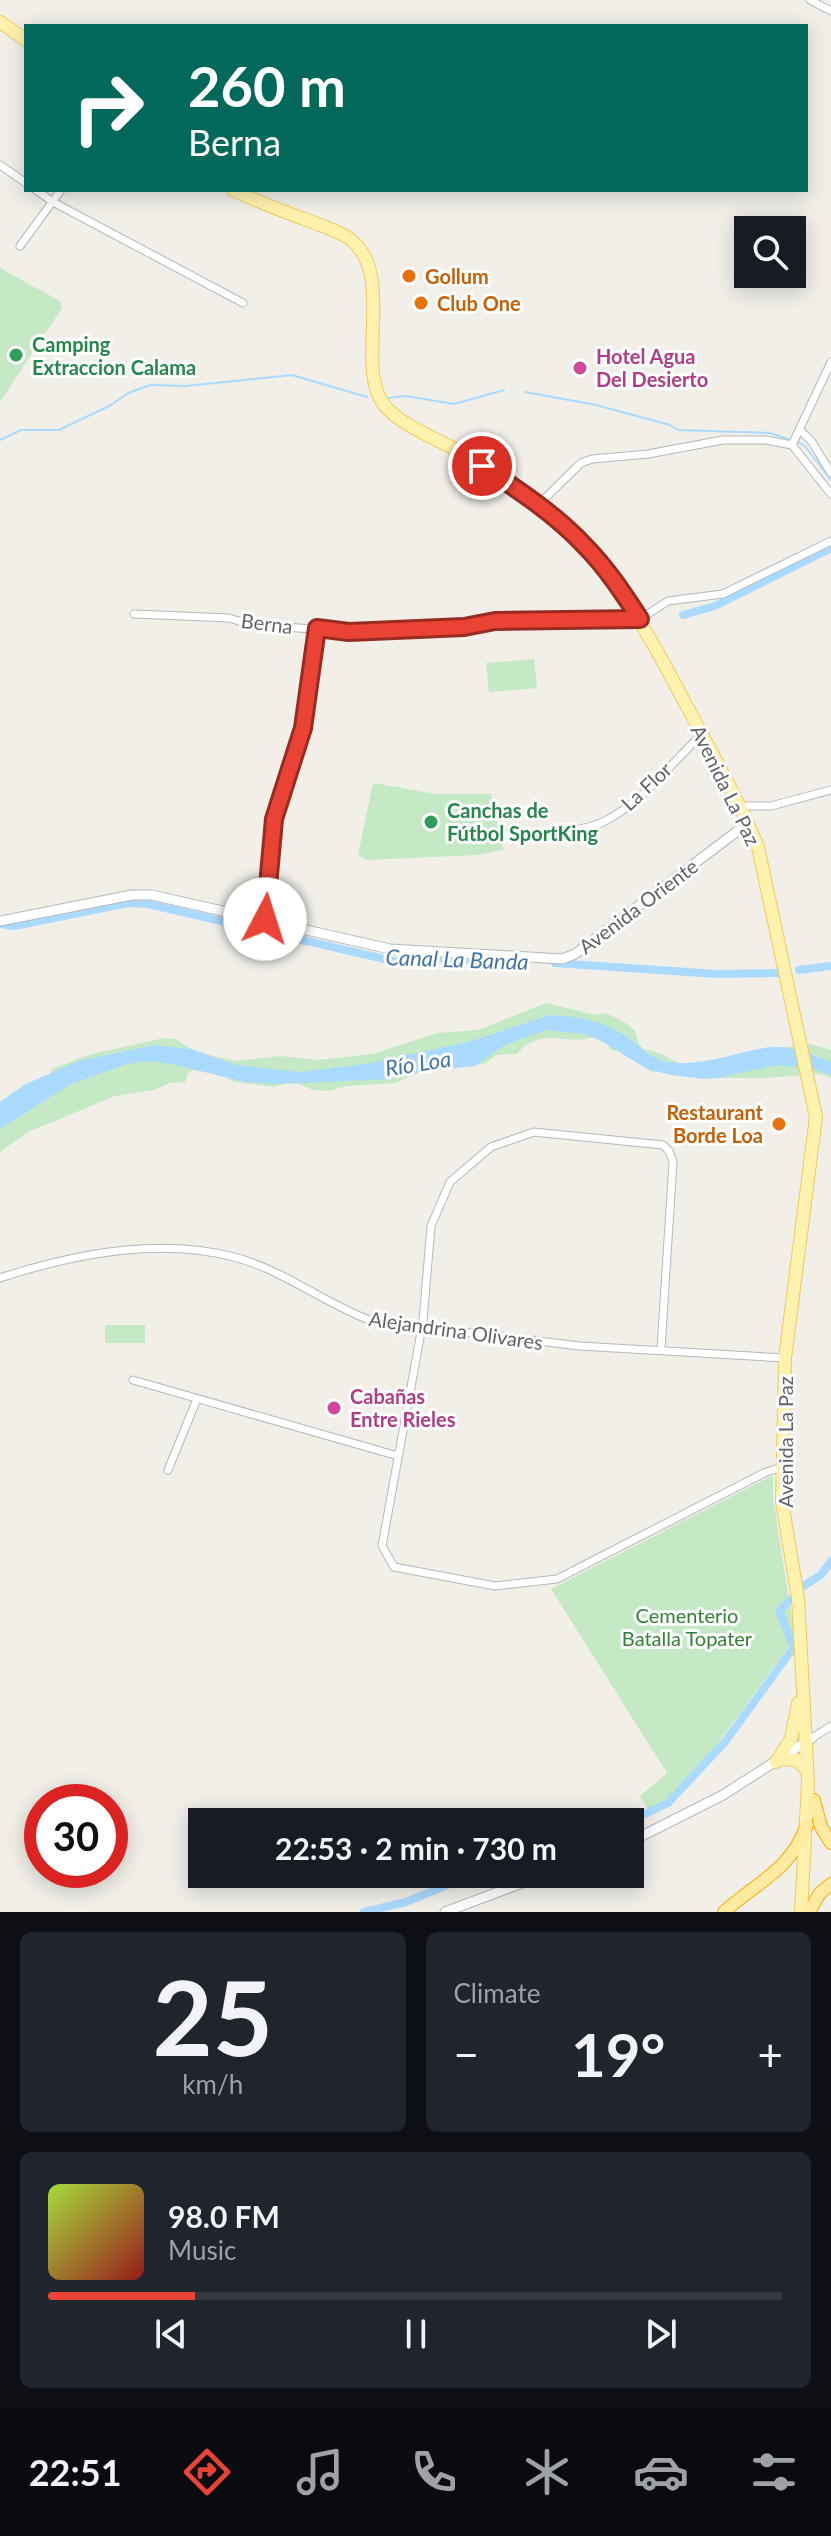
<!DOCTYPE html>
<html lang="en">
<head>
<meta charset="utf-8">
<style>
  body { margin:0; font-family:Lato,sans-serif; background:#20242c; color:#f1f3f6; height:100vh; display:flex; flex-direction:column; font-size:30px; white-space:nowrap }
  * { box-sizing:border-box; margin:0 }
  p { font-size:26px; color:#9ea1a6 }
  .icon { flex:none; width:44px; height:44px; fill:none; stroke:currentColor; stroke-width:2; stroke-linecap:round; stroke-linejoin:round }
  .map { position:relative; height:1912px; overflow:hidden }
  .side { display:flex; flex-direction:column; gap:20px; padding:20px; background:#0d0f14; flex:1 }
  .side>* { flex:none }
  .hud { position:absolute; left:24px; top:24px; width:784px; height:168px; border-radius:0px; box-shadow:0 4px 20px #0003; background:#00695c; color:#fff; overflow:hidden }
  .controls { position:absolute; left:734px; top:216px; display:grid; gap:16px }
  .controls a { display:grid; place-items:center; width:72px; height:72px; border-radius:0px; background:#171b24; box-shadow:0 4px 20px #0003; font-size:40px }
  .speed { position:absolute; left:24px; top:1784px; display:flex; gap:16px; font-size:40px; font-weight:700; text-align:center }
  .speed>* { display:grid; place-content:center; width:104px; height:104px; border-radius:50%; background:#171b24; box-shadow:0 4px 20px #0003; line-height:1 }
  .speed .limit { border:12px solid #d22; background:#fff; color:#111 }
  .pin { position:absolute; display:grid; place-items:center; width:68px; height:68px; color:#fff; margin:-34px; border:4px solid #fff; border-radius:50%; box-shadow:0 2px 8px #0007 }
  .me { position:absolute; width:88px; margin:-44px; rotate:5deg; stroke-linejoin:round; filter:drop-shadow(0 0 6px #0008) }
  .turn { display:flex; align-items:center; gap:28px; height:168px; padding:0 32px; font-size:36px }
  .turn .icon { width:104px; height:104px; stroke-width:2.5 }
  .turn b { display:block; font-size:56px; line-height:68px }
  .big { font-size:60px; font-weight:700; line-height:1.1 }
  .side .widget { flex:1; display:flex; flex-direction:column; justify-content:center; gap:12px; min-width:0; padding:0 28px; border-radius:12px; background:#20242c }
  .side .dial { align-items:center; gap:0 }
  .dial b { font-size:104px; line-height:1 }
  .song { display:flex; align-items:center; gap:24px }
  .cover { width:96px; height:96px; border-radius:12px; background:linear-gradient(135deg,hsl(80 70% 55%),hsl(0 70% 35%)) }
  .played { height:8px; border-radius:4px; background:linear-gradient(90deg,#ea4335 20%,#363941 20%) }
  .keys { display:flex; justify-content:space-around; direction:ltr }
  .heat { display:flex; justify-content:space-between; align-items:center; font-size:44px; direction:ltr }
  .side .tiles { flex:1; display:grid; gap:20px; grid-template-columns:1fr 1fr }
  .widget:last-child { grid-column:span 2 }
  .trip { position:absolute; left:188px; top:1808px; width:456px; height:80px; border-radius:0px; background:#171b24; box-shadow:0 4px 20px #0003; font-weight:700; line-height:80px; text-align:center }
  .tab-bar { display:flex; height:128px; justify-content:space-around; align-items:center; background:#090b0e; color:#9ea1a6 }
  .tab-bar .icon { width:56px; height:56px }
  .tab-bar .selected { color:#ea4335 }
  .tab-bar b { font-size:36px; color:#f1f3f6 }
  .map>svg:first-child { display:block }
  .green { fill:#c5e8c5 }
  .water { fill:#aadaff }
  .lines { fill:none; stroke-linecap:round; stroke-linejoin:round }
  .stream { stroke:#aadaff; stroke-width:2 }
  .canal { stroke:#aadaff; stroke-width:8 }
  .minor-casing { stroke:#b5b8bc; stroke-width:9 }
  .tertiary-casing { stroke:#b5b8bc; stroke-width:11 }
  .primary-casing { stroke:#f2c960; stroke-width:14 }
  .trunk-casing { stroke:#f9ab00; stroke-width:14 }
  .minor { stroke:#fff; stroke-width:7 }
  .tertiary { stroke:#fff; stroke-width:9 }
  .primary { stroke:#fff2af; stroke-width:12 }
  .trunk { stroke:#feeaa1; stroke-width:12 }
  .route-casing { stroke:#982c22; stroke-width:20 }
  .route { stroke:#ea4335; stroke-width:14 }
  .food-dot { fill:#e8710a; stroke:#fff; stroke-width:3 }
  .leisure-dot { fill:#2e9e5b; stroke:#fff; stroke-width:3 }
  .hotel-dot { fill:#d1479c; stroke:#fff; stroke-width:3 }
  .labels { text-anchor:middle; dominant-baseline:central; stroke-width:6; stroke-linejoin:round; paint-order:stroke }
  .food-label { font-size:20px; font-weight:bold; fill:#c56008; stroke:#fff; text-anchor:start }
  .leisure-label { font-size:20px; font-weight:bold; fill:#27864d; stroke:#fff; text-anchor:start }
  .hotel-label { font-size:20px; font-weight:bold; fill:#b23c85; stroke:#fff; text-anchor:start }
  .street-label { font-size:20px; fill:#5f6368; stroke:#fff }
  .park-label { font-size:20px; fill:#348238; stroke:#fff }
  .water-label { font-size:22px; font-style:italic; fill:#4174aa; stroke:#fff }
</style>
</head>
<body>
<div class="map">
<svg width="831" height="1912" viewBox="0 0 831 1912">
  <rect width="100%" height="100%" fill="#f1efe8"/>
  <path class="green" d="M0 268 60 301 62 308 0 402Z
    M534 659 537 688 489 692 486 663Z
    M373 783 436 794H491L503 850 477 855 366 860 358 855Z
    M546 1003 596 1015 606 1013 626 1023 635 1031 639 1044 643 1049 659 1053 692 1070 806 1043 831 1050V1078L819 1074 765 1078H699L669 1071 651 1072 622 1049 615 1051 610 1049 606 1041 594 1037C569 1047 540 1025 517 1054L497 1055 484 1064 472 1063 417 1073 395 1083 347 1086 328 1091 313 1090 293 1082 274 1087 231 1081 225 1075 194 1070 188 1073 185 1082 170 1083 154 1090 115 1096 28 1132 0 1152V1103L49 1077 52 1069 88 1055 164 1038 175 1039 196 1052 236 1061 280 1056 317 1060 373 1054 437 1033 478 1030Z
    M105 1325H145V1343H105Z
    M773 1475V1498L795 1638 692 1779 650 1812 640 1796 667 1773 551 1589Z"/>
  <path class="water" d="M550 1015C577 1016 602 1021 626 1036 640 1046 650 1059 668 1062 704 1067 737 1051 771 1047 792 1045 812 1055 831 1062V1075L814 1069 777 1065 718 1078 704 1079 671 1075 647 1069 603 1042 584 1034 545 1030 503 1046 475 1066 426 1071 387 1079 281 1084 245 1082 176 1065 149 1061 127 1064 71 1084 0 1129V1102L24 1085 78 1061 154 1045 191 1049 236 1065 300 1072 365 1064 468 1042Z"/>
  <g class="lines">
    <path class="stream" d="M525 392 596 405 670 425 678 430 770 433 791 440
      M388 398 406 396 454 404 504 390
      M0 440 21 430H59L111 405 128 393 150 385 186 386 292 375 367 397
      M798 442 805 446 831 480"/>
    <path class="canal" d="M683 615 715 606 831 548
      M0 924 14 926 128 903 148 904 397 962 414 958 517 961
      M555 963 717 974 778 973
      M799 970 831 966
      M803 1586 821 1575 831 1561
      M628 1822 668 1803 725 1742 794 1647 779 1611 792 1598
      M364 1912 406 1902 474 1874"/>
    <defs>
      <path id="minor" d="M810 0 831 11
        M0 165 26 183
        M36 190 53 202 243 303
        M20 246 61 190
        M801 431 812 442 831 473
        M792 445 831 362
        M538 505 581 463 592 459 648 454 723 440H766L792 445 831 494
        M134 614 229 618 248 624 349 632 464 627 495 621 640 619 668 601 723 594 831 541
        M741 806H771L831 790
        M489 834C522 834 575 836 605 821 641 803 673 762 702 734
        M265 919 274 819 303 728 317 628
        M0 1278C73 1254 159 1237 234 1257 284 1270 325 1304 372 1321L580 1346 785 1358
        M661 1349 673 1162 669 1151 663 1145 534 1132 491 1147 450 1182 431 1226 423 1321 382 1546 394 1567 495 1586 557 1579 766 1472 782 1467
        M133 1380 398 1456
        M168 1470 197 1399
        M812 1738 831 1726"/>
      <path id="tertiary" d="M0 921 132 895H152L390 949 562 959 575 954 748 823
        M630 1842 723 1795 812 1738
        M445 1912 546 1874"/>
      <path id="primary" d="M0 22 26 40
        M233 190C258 202 285 212 312 222 325 227 339 231 350 239 397 275 353 368 385 406 403 427 438 439 462 453 488 468 513 486 537 505 613 563 646 630 690 712 714 757 739 801 758 847L816 1117 785 1358 782 1502 798 1598 808 1783 801 1912
        M781 1759 797 1760 807 1770
        M776 1762 791 1739 798 1703"/>
      <path id="trunk" d="M814 1800 821 1827 831 1843
        M724 1912C758 1881 790 1871 807 1825
        M809 1912 820 1893 831 1884"/>
    </defs>
    <use href="#minor" class="minor-casing"/>
    <use href="#tertiary" class="tertiary-casing"/>
    <use href="#primary" class="primary-casing"/>
    <use href="#trunk" class="trunk-casing"/>
    <use href="#minor" class="minor"/>
    <use href="#tertiary" class="tertiary"/>
    <use href="#primary" class="primary"/>
    <use href="#trunk" class="trunk"/>
  </g>
  <g class="lines">
    <defs>
      <path id="route" d="M265 919 274 819 303 728 317 628 349 632 464 627 495 621 640 619C623 593 606 567 584 545 555 514 517 489 482 466"/>
    </defs>
    <use href="#route" class="route-casing"/>
    <use href="#route" class="route"/>
  </g>
  <g class="food-dot">
    <circle cx="409" cy="276" r="8"/>
    <circle cx="421" cy="303" r="8"/>
    <circle cx="779" cy="1124" r="8"/>
  </g>
  <g class="leisure-dot">
    <circle cx="16" cy="355" r="8"/>
    <circle cx="431" cy="822" r="8"/>
  </g>
  <g class="hotel-dot">
    <circle cx="580" cy="368" r="8"/>
    <circle cx="334" cy="1408" r="8"/>
  </g>
  <g class="labels">
    <g class="food-label">
      <text x="425" y="276">Gollum</text>
      <text x="437" y="303">Club One</text>
      <text x="763" y="1112" text-anchor="end">Restaurant<tspan x="763" dy="23">Borde Loa</tspan></text>
    </g>
    <g class="leisure-label">
      <text x="32" y="344">Camping<tspan x="32" dy="23">Extraccion Calama</tspan></text>
      <text x="447" y="810">Canchas de<tspan x="447" dy="23">Fútbol SportKing</tspan></text>
    </g>
    <g class="hotel-label">
      <text x="596" y="356">Hotel Agua<tspan x="596" dy="23">Del Desierto</tspan></text>
      <text x="350" y="1396">Cabañas<tspan x="350" dy="23">Entre Rieles</tspan></text>
    </g>
    <g class="street-label">
      <text transform="translate(267 623) rotate(7)">Berna</text>
      <text transform="translate(726 785) rotate(64)">Avenida La Paz</text>
      <text transform="translate(646 786) rotate(-43)">La Flor</text>
      <text transform="translate(638 906) rotate(-37)">Avenida Oriente</text>
      <text transform="translate(456 1330) rotate(8)">Alejandrina Olivares</text>
      <text transform="translate(785 1442) rotate(-90)">Avenida La Paz</text>
    </g>
    <g class="park-label">
      <text x="687" y="1615">Cementerio<tspan x="687" dy="23">Batalla Topater</tspan></text>
    </g>
    <g class="water-label">
      <text transform="translate(457 959) rotate(2)">Canal La Banda</text>
      <text transform="translate(418 1063) rotate(-9)">Río Loa</text>
    </g>
  </g>
</svg>
<div class="controls">
<a><svg class="icon" aria-label="search" viewBox="0 0 24 24"><circle cx="10" cy="10" r="6"/><path d="M15 15l6 6"/></svg></a>
</div>
<div class="speed"><div class="limit">30</div></div>
<div class="pin" style="left:482px;top:466px;background:#d93025"><svg class="icon" aria-label="arrive" viewBox="0 0 24 24"><path d="M6 21V4h12l-3 4 3 4H6"/></svg></div>
<svg class="me" style="left:265px;top:919px" viewBox="-20 -20 40 40"><circle r="19" fill="#fff"/><path d="M0-13L10 11 0 6-10 11z" fill="#ea4335"/></svg>
<div class="trip">22:53 · 2 min · 730 m</div>
<div class="hud">
<div class="turn"><svg class="icon" aria-label="right" viewBox="0 0 24 24"><path d="M7 20v-9h11M14 6l5 5-5 5"/></svg><div><b>260 m</b>Berna</div></div>
</div>
</div>
<section class="side">
<div class="tiles">
<div class="widget dial"><b>25</b><p>km/h</p></div>
<div class="widget"><p>Climate</p>
<div class="heat"><a>−</a><b class="big">19°</b><a>+</a></div>
</div>
<div class="widget">
<div class="song"><i class="cover"></i><div><b>98.0 FM</b><p>Music</p></div></div>
<div class="played"></div>
<div class="keys"><svg class="icon" aria-label="previous" viewBox="0 0 24 24"><path d="M18 5L8 12l10 7zM5 5v14"/></svg><svg class="icon" aria-label="pause" viewBox="0 0 24 24"><path d="M8 5v14M16 5v14"/></svg><svg class="icon" aria-label="next" viewBox="0 0 24 24"><path d="M6 5l10 7-10 7zM19 5v14"/></svg></div>
</div>
</div>
</section>
<nav class="tab-bar">
<b>22:51</b>
<svg class="icon selected" aria-label="directions" viewBox="0 0 24 24"><path d="M12 3l9 9-9 9-9-9zM9 14v-3h6M13 9l2 2-2 2"/></svg>
<svg class="icon" aria-label="music" viewBox="0 0 24 24"><path d="M9 18V5l10-2v13"/><circle cx="6" cy="18" r="3"/><circle cx="16" cy="16" r="3"/></svg>
<svg class="icon" aria-label="phone" viewBox="0 0 24 24"><path d="M5 4h4l2 5-3 2q2 4 5 5l2-3 5 2v4C11 20 4 13 5 4z"/></svg>
<svg class="icon" aria-label="climate" viewBox="0 0 24 24"><path d="M12 3v18M4 7l16 10M4 17L20 7"/></svg>
<svg class="icon" aria-label="car" viewBox="0 0 24 24"><path d="M5 17H2v-5l4-1 3-4h7l3 4 3 1v5h-3M9 17h6M6 11h13"/><circle cx="7" cy="17" r="2"/><circle cx="17" cy="17" r="2"/></svg>
<svg class="icon" aria-label="filters" viewBox="0 0 24 24"><path d="M4 7h16M4 17h16"/><circle cx="9" cy="7" r="2"/><circle cx="15" cy="17" r="2"/></svg>
</nav>
</body>
</html>
